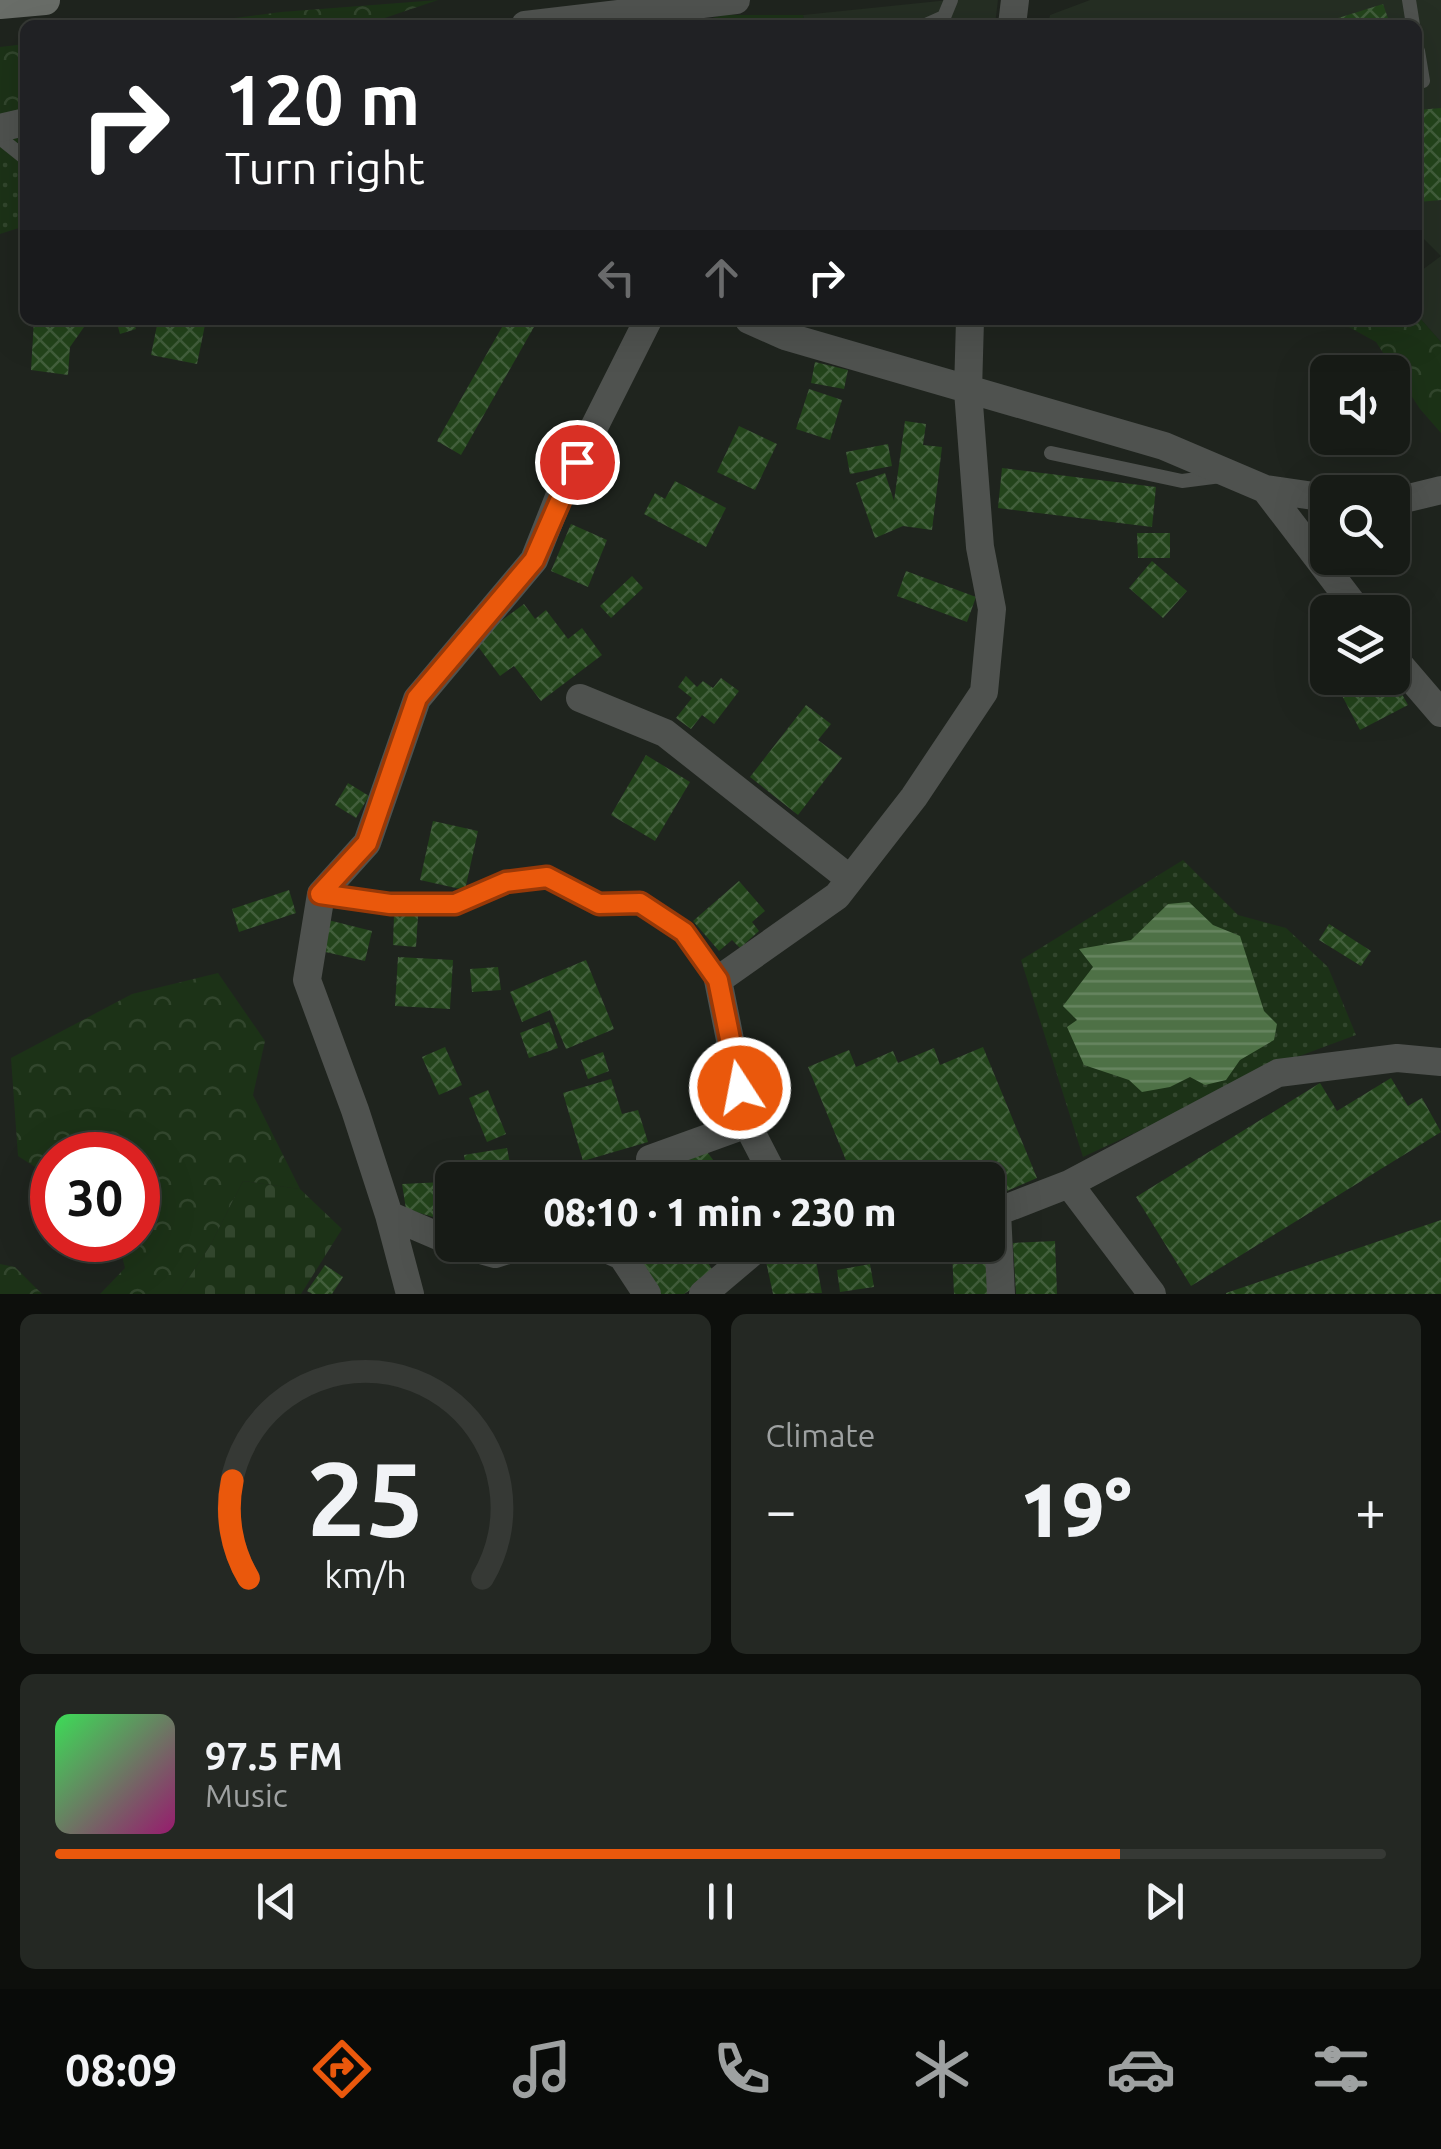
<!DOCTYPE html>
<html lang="en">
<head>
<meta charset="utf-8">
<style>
  body { margin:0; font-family:Ubuntu,sans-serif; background:#242823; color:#f1f3f6; height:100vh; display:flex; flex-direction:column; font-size:38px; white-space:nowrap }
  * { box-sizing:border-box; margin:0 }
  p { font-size:32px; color:#9ea1a1 }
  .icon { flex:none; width:55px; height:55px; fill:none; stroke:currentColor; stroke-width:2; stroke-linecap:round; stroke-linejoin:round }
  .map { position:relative; height:1294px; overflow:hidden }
  .side { display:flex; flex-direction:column; gap:20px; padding:20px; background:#0d0f0c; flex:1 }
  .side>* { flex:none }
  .banner { position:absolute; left:20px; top:20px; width:1402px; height:305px; border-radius:15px; box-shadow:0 10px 40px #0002,0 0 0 2px #363935; background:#202124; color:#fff; overflow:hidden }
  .tools { position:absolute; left:1310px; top:355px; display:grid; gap:20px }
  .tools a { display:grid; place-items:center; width:100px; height:100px; border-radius:15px; background:#171b16; box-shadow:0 10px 40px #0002,0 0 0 2px #363935; font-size:50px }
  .speed { position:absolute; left:30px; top:1132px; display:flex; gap:20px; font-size:50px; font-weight:700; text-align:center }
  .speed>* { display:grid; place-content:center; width:130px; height:130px; border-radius:50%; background:#171b16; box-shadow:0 10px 40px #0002,0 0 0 2px #363935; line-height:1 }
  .speed .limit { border:15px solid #d22; background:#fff; color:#111 }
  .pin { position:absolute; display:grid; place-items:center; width:85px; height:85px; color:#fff; margin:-42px; border:5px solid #fff; border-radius:50%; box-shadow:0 2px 10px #0007 }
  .me { position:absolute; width:110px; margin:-55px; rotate:349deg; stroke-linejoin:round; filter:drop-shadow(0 0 8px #0008) }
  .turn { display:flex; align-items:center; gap:35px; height:210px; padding:0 40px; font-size:45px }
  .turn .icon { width:130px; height:130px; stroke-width:2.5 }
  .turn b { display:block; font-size:70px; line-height:85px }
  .lanes { display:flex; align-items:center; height:95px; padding:0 40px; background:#0003; justify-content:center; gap:50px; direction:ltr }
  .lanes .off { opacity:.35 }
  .big { font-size:75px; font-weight:800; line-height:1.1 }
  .side .widget { flex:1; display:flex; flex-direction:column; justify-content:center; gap:15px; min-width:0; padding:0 35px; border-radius:15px; background:#242823 }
  .side .dial { align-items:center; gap:0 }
  .dial svg { height:260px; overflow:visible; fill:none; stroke:#363935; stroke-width:7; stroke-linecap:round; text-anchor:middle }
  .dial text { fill:#f1f3f6; stroke:none }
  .song { display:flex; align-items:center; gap:30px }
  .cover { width:120px; height:120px; border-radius:15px; background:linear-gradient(135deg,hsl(130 70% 55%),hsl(320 70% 35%)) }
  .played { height:10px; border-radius:5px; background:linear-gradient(90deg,#ea580c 80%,#363935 80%) }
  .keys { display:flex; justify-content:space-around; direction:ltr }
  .heat { display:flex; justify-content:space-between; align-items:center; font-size:55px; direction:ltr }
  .side .tiles { flex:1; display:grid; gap:20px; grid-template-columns:1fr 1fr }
  .widget:last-child { grid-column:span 2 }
  .trip { position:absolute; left:435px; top:1162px; width:570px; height:100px; border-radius:15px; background:#171b16; box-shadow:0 10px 40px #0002,0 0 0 2px #363935; font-weight:800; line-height:100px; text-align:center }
  .tabs { display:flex; height:160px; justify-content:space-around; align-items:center; background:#090b09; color:#9ea1a1 }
  .tabs .icon { width:70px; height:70px }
  .tabs .selected { color:#ea580c }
  .tabs b { font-size:45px; color:#f1f3f6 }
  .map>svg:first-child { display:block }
  .built { fill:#252e23 }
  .green { fill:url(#green-dots) }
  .forest { fill:url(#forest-crowns) }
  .cemetery { fill:url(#cemetery-stones) }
  .water { fill:url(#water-rules) }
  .building { fill:url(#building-cross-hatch) }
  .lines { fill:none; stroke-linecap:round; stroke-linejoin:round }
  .service { stroke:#4f524f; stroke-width:14 }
  .minor { stroke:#4f524f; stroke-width:28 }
  .secondary { stroke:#696d68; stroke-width:30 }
  .route-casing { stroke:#983908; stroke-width:25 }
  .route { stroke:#ea580c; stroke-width:18 }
</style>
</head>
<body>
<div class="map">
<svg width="1441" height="1294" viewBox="0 0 1441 1294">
  <defs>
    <pattern id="green-dots" width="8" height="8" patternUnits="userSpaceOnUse" patternTransform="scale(2.5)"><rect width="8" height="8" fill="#1c3217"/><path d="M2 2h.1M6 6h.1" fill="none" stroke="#32462d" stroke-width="1.8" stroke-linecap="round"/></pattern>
    <pattern id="forest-crowns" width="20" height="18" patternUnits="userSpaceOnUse" patternTransform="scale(2.5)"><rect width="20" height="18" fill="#1c3217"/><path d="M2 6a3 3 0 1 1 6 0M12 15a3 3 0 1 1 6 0" fill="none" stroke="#32462d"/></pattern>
    <pattern id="cemetery-stones" width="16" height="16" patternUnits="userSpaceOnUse" patternTransform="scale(2.5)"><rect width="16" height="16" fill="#1c3217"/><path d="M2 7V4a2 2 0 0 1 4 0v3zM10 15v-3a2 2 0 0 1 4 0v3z" fill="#32462d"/></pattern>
    <pattern id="water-rules" width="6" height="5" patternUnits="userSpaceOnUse" patternTransform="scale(2.5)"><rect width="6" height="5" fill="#4e7146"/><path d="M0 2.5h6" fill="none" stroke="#678560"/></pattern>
    <pattern id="building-cross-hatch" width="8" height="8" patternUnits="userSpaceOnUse" patternTransform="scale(2.5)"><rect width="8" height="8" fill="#23441b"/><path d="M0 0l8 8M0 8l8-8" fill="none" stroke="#425f3c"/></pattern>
  </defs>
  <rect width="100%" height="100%" fill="#1f241e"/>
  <path class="built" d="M949 0H998L995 25H805L803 15Z
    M1090 0H1441V342L1418 316V273L1441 256 1418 233V25H1048L1050 15Z"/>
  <path class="green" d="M25 136V226L0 234V141Z
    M1183 860 1238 915 1286 928 1328 967 1356 1035 1297 1057 1083 1157 1021 960Z"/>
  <path class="forest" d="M438 0 364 25H180L281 12Z
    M724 15H803L805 25H685Z
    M25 44V110L0 115V47Z
    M1418 316 1441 342V433L1420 409 1376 342 1336 320H1418Z
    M218 973 265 1041 253 1095 300 1189 243 1181 210 1246 178 1294H100L125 1268 118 1240H138V1155H52V1178L18 1156 11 1058 132 994Z
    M0 1264 15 1267 42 1294H0Z"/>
  <path class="cemetery" d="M243 1181 300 1189 342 1229 301 1294H178L210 1246Z"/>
  <path class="water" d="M1189 902 1213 925 1240 936 1264 1011 1277 1024 1274 1040 1240 1060 1226 1080 1205 1085 1190 1077 1170 1087 1142 1092 1129 1080 1084 1065 1067 1027 1077 1020 1063 1006 1093 967 1079 949 1131 940 1168 904Z"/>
  <path class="building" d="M1383 4 1389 21 1376 25H1334L1332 20Z
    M1441 108V200L1418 202V110Z
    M34 320H89L70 347 68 375 31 370Z
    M116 320H133L136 329 120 334Z
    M158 320H206L197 364 151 355Z
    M506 320H538L461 455 437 441Z
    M815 362 848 370 844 389 811 383Z
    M809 389 842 400 830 440 796 429Z
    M905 421 926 424 923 445 942 447 932 530 903 526 875 538 856 483 885 473 894 501Z
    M739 426 777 444 755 490 717 472Z
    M888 444 892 466 850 474 846 452Z
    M1002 468 1156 487 1152 527 998 508Z
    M675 481 726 508 706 547 644 514 655 493 665 499Z
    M571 524 607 540 588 587 551 571Z
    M1137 533H1170V558H1138Z
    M1152 561 1187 591 1163 618 1129 588Z
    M906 571 976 597 967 622 897 596Z
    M632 576 643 588 611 618 600 606Z
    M524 604 535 619 546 610 568 639 582 628 602 655 541 701 514 666 500 676 474 641Z
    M686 676 697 687 703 681 713 688 721 678 739 691 714 724 702 715 691 729 676 718 692 698 678 687Z
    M1352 678H1393L1408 705 1360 730 1337 686Z
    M806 705 831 724 818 740 842 758 798 815 750 777Z
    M646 755 690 782 655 841 611 815Z
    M348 783 369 796 356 818 335 805Z
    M433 821 478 831 465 890 420 880Z
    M739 881 765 911 752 922 759 931 740 948 732 940 719 951 693 921Z
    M289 890 296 913 239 932 232 909Z
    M394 915 418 916 416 947 393 945Z
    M328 920 372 931 365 961 321 951Z
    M1329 924 1371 951 1361 966 1319 940Z
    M398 957 453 960 450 1009 395 1006Z
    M586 960 614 1029 566 1049 550 1010 522 1022 510 992Z
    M498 967 501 990 472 992 470 969Z
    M549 1022 558 1048 529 1058 520 1033Z
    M445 1047 462 1085 439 1095 422 1057Z
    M983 1047 1037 1178 988 1199V1180H854L808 1067 849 1050 856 1067 893 1051 898 1063 934 1048 940 1065Z
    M603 1052 609 1071 588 1079 581 1060Z
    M1391 1078 1408 1106 1422 1098 1441 1132 1191 1286 1136 1197 1320 1083 1337 1111Z
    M611 1079 622 1114 638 1110 648 1142 583 1161 563 1093Z
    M488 1090 506 1134 487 1142 469 1098Z
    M702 1145 728 1180H681L672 1168Z
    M507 1148 513 1180H468L464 1155Z
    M633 1172 634 1180H600V1178Z
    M444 1182 440 1219 406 1209 402 1184Z
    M1441 1220V1294H1226V1293Z
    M1055 1241 1057 1294H1016L1013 1243Z
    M654 1245H697L715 1274 684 1294H657L634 1258Z
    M799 1245H813L822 1293 773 1294 764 1252Z
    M988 1249 991 1294H954L952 1251Z
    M870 1264 874 1287 840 1292 837 1270Z
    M325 1265 343 1277 332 1294H312L307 1291Z"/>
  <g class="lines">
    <path class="service" d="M1409 0 1413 25
      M926 25 944 17 951 0
      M1418 51 1423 81
      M0 138 25 158
      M1051 453 1182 481 1221 476
      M321 894 390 905 455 904 506 882 547 877 599 904 640 903 684 933 718 980"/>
    <path class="minor" d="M525 25 736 0
      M1012 25 1015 0
      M0 128 25 122
      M749 320 785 336 1164 446 1265 489 1359 612
      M1265 489 1328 498
      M1392 502 1441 490
      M1392 656 1441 713
      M580 698 665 733 850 879
      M650 1159 747 1124
      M776 1180 747 1124 718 980 837 896 914 797 984 692 992 609 980 547 968 391 970 320
      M1069 1184 1152 1294
      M988 1212H997L1069 1184 1278 1073 1397 1058 1441 1062
      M997 1212 1001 1294
      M389 1215 410 1294
      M452 1242 389 1215 355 1110 307 980 321 894 367 843 417 699 534 560 559 497 648 320
      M463 1245 495 1254 525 1245
      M597 1245 622 1256 647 1294
      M703 1294 761 1245"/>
    <path class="secondary" d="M0 4 45 0"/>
  </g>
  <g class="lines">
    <defs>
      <path id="route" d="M577 462 534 560 417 698 367 843 320 894 390 904H455L506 882 547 877 599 904 640 903 684 932 718 980 740 1088"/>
    </defs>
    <use href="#route" class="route-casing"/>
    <use href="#route" class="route"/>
  </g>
</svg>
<div class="tools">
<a><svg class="icon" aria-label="sound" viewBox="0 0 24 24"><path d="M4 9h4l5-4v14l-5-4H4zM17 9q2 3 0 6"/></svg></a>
<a><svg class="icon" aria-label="search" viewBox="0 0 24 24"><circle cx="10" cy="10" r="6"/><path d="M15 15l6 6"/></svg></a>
<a><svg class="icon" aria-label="layers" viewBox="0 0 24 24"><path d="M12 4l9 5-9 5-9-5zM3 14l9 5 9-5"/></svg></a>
</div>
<div class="speed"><div class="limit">30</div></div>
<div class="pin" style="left:577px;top:462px;background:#d93025"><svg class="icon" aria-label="arrive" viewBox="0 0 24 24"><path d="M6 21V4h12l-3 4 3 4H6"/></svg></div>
<svg class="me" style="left:740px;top:1088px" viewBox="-20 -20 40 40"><circle r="17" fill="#ea580c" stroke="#fff" stroke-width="3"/><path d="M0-11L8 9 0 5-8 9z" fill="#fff"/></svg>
<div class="trip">08:10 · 1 min · 230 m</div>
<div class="banner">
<div class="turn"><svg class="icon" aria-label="right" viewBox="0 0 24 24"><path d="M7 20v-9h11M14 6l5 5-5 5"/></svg><div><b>120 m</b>Turn right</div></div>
<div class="lanes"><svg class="icon off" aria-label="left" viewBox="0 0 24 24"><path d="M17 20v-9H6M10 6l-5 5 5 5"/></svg><svg class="icon off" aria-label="ahead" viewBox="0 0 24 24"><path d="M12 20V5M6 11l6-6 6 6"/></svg><svg class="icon" aria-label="right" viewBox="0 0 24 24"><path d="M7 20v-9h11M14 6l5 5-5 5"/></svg></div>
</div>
</div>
<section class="side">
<div class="tiles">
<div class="widget dial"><svg viewBox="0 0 100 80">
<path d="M14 69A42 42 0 1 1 86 69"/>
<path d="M14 69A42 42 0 0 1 9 39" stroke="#ea580c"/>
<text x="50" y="56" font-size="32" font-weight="700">25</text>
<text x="50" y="72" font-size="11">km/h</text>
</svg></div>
<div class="widget"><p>Climate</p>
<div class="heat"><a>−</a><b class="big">19°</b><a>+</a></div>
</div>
<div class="widget">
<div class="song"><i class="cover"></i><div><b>97.5 FM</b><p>Music</p></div></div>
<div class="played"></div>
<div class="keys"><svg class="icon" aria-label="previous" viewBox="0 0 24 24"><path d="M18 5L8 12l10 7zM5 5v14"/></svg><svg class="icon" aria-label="pause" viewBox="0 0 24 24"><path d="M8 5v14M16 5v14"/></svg><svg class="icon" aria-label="next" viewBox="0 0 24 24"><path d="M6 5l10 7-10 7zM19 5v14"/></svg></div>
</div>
</div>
</section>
<nav class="tabs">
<b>08:09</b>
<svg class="icon selected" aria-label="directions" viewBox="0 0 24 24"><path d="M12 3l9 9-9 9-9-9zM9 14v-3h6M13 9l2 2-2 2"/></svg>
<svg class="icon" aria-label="music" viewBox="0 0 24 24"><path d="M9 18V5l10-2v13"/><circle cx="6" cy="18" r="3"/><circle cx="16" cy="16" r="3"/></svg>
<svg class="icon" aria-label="phone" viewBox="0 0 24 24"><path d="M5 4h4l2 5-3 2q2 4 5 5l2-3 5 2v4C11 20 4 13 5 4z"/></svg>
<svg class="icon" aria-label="climate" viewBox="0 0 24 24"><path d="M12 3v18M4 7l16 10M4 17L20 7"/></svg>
<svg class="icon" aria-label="car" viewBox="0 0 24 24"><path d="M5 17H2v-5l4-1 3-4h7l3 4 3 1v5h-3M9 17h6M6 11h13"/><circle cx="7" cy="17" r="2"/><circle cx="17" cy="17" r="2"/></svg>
<svg class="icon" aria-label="filters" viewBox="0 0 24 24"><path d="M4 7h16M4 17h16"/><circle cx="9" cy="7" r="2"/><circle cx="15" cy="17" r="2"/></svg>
</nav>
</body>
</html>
